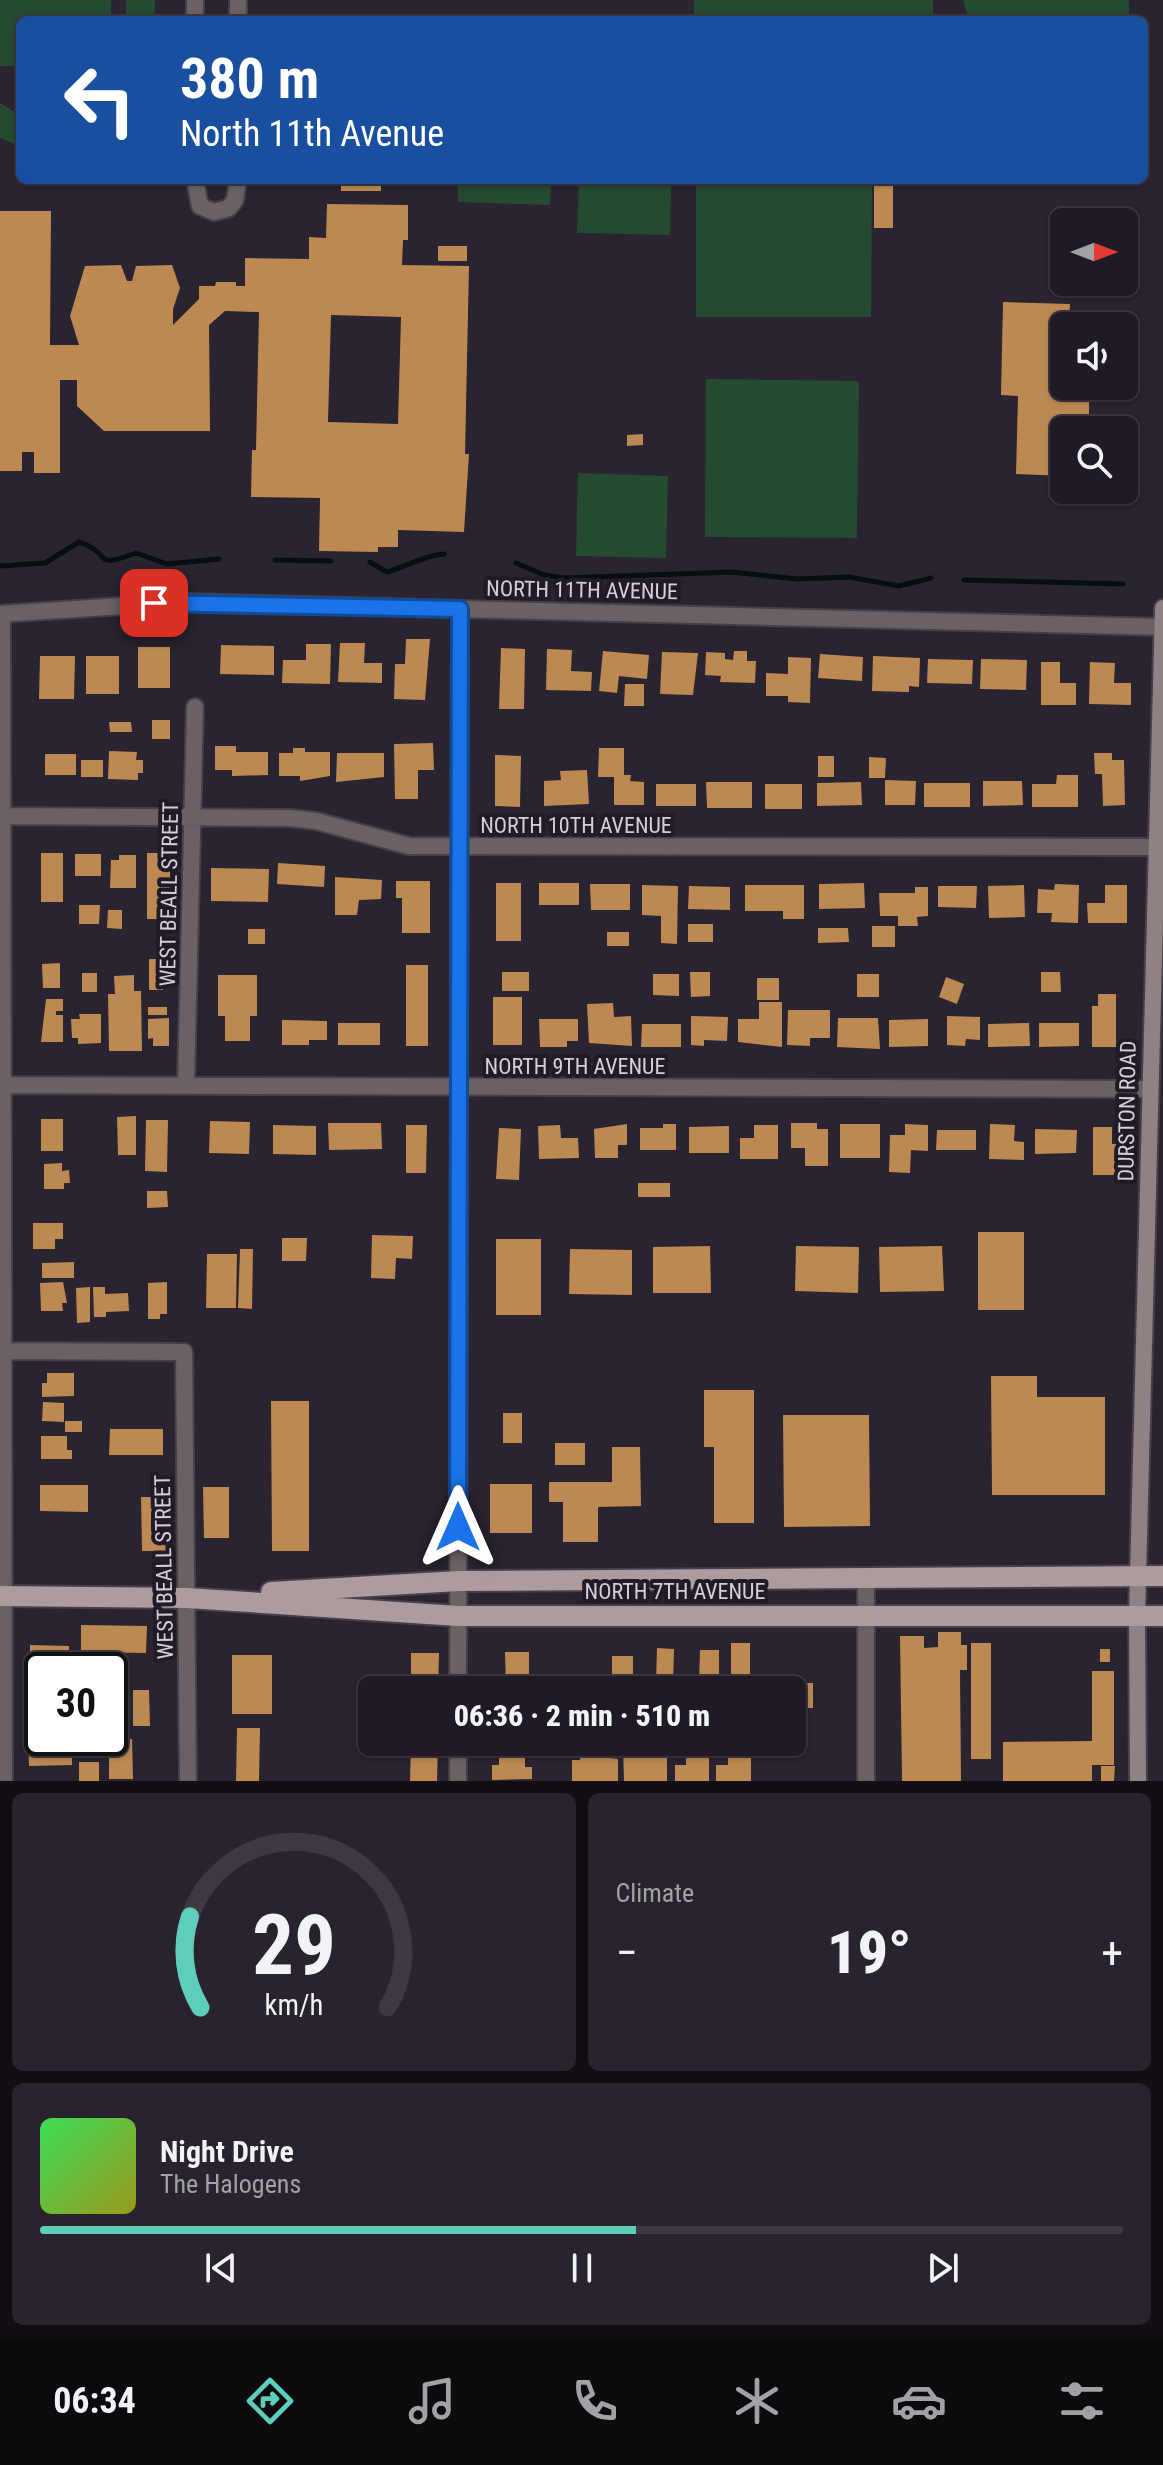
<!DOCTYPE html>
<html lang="en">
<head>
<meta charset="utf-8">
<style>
  body { margin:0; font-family:"Roboto Condensed",sans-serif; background:#28232c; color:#f1f3f6; height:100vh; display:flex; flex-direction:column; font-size:30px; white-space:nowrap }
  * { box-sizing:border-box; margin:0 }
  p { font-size:26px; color:#a2a1a6 }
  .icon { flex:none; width:44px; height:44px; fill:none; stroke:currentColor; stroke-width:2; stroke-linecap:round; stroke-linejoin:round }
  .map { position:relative; height:1781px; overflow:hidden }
  .sheet { display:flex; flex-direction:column; gap:12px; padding:12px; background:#120e14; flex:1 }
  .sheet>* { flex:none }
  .banner { position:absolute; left:16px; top:16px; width:1132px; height:168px; border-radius:12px; box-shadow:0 2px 6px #0004,0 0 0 2px #3d3841; background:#1a4fa0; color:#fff; overflow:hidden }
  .needle { width:52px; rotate:90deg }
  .buttons { position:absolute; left:1050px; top:208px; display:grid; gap:16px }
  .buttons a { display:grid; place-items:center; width:88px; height:88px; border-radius:12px; background:#201a24; box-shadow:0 2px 6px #0004,0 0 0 2px #3d3841; font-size:40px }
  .speed { position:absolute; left:24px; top:1652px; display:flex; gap:16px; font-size:40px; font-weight:700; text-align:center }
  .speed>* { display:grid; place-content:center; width:104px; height:104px; border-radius:50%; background:#201a24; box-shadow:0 2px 6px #0004,0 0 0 2px #3d3841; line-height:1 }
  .speed .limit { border:4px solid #111; border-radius:12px; background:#fff; color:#111 }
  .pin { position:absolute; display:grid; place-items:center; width:68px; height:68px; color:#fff; margin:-34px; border-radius:16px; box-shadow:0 4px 12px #0006 }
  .me { position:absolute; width:88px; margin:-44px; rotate:0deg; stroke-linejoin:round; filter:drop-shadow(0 0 6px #0008) }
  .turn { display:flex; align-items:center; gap:28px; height:168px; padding:0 32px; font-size:36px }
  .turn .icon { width:104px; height:104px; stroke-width:2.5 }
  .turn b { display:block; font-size:56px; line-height:68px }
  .big { font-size:60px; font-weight:800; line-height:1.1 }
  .sheet .widget { flex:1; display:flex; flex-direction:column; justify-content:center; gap:12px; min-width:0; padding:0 28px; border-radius:12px; background:#28232c }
  .sheet .dial { align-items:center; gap:0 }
  .dial svg { height:208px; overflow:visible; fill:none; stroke:#3d3841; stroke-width:7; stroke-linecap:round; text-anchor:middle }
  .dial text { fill:#f1f3f6; stroke:none }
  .song { display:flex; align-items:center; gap:24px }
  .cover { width:96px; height:96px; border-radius:12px; background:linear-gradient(135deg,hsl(130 70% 55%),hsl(60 70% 35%)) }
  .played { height:8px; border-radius:4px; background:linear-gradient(90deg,#5dceb9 55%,#3d3841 55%) }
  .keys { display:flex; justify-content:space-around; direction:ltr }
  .heat { display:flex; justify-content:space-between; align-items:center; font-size:44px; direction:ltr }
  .sheet .tiles { flex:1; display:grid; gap:12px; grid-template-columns:1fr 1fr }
  .widget:last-child { grid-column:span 2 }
  .trip { position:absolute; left:358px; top:1676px; width:448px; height:80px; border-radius:12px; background:#201a24; box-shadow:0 2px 6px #0004,0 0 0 2px #3d3841; font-weight:800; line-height:80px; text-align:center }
  .tabs { display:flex; height:128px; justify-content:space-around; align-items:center; background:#0d0a0e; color:#a2a1a6 }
  .tabs .icon { width:56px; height:56px }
  .tabs .selected { color:#5dceb9 }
  .tabs b { font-size:36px; color:#f1f3f6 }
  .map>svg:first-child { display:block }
  .green { fill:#244a31 }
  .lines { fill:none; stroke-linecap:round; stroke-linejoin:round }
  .stream { stroke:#040f10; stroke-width:5 }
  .building { fill:#bc8953; fill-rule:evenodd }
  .minor-casing { stroke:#453f4b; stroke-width:20 }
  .tertiary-casing { stroke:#453f4b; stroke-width:20 }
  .secondary-casing { stroke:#453f4b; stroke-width:20 }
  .primary-casing { stroke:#453f4b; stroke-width:24 }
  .minor { stroke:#6a6162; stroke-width:16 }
  .tertiary { stroke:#6a6162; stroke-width:16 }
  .secondary { stroke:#908183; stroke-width:16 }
  .primary { stroke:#ad9b9d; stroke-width:20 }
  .route-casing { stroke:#114b97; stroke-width:20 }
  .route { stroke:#1a73e8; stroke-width:14 }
  .labels { text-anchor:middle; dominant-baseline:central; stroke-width:8; stroke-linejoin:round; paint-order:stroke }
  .street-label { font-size:22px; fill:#d4cfd8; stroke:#211a27 }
</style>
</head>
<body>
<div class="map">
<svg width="1163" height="1781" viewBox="0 0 1163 1781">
  <rect width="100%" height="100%" fill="#2a2330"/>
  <path class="green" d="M0 0H111V20H20V66H0Z
    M126 0H155L154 20H126Z
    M694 0H933V20H694Z
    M963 0H1129V20H969Z
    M0 103 20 115V146L0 138Z
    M458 180H551L550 205 458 202Z
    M579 180H671L670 235 577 233Z
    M696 180H872L871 317H696Z
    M706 379 859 381 857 538 705 537Z
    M578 473 668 476 666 558 576 556Z"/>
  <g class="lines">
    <path class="stream" d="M275 560 331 561
      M370 562 387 572C408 566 422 556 444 554
      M516 563 544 575 564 578 732 572 797 579 849 577 899 586 931 578
      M0 566 45 563 79 542C114 553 90 570 136 553L167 564 219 559
      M964 580 1123 584"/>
  </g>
  <path class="building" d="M341 180H381V191H341Z
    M874 180H893V228H874Z
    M327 204 408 205V240H403L402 265 469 266 465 454H469L464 532 398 530V547H378V552L319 551 320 498 251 497 252 450H256L259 312 225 311 209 325 210 431H104L77 406V380H60V473H34V452H22V471H0V211H51L50 345H79L70 316 85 266 121 265 127 281H132L136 266 172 265 180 288 173 309V325L199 299V286H215L216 282H236V286H245V258L309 259V237L326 238ZM331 315 401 317 398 424 328 422Z
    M438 246H467V261H438Z
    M1003 302 1070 304 1069 326H1064V386H1068L1067 391 1089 392V418L1121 419V430H1064V476L1016 474 1018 396 1001 395Z
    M643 434V445L627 446V435Z
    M406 639H430L425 700 394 699 395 664H405Z
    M340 643H365L364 663H382V683L338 682Z
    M306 644H331L330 684 282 683 283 660H306Z
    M221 645 274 646V675L220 674Z
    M138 647H170V688H138Z
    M501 648 525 649 524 709H499Z
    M547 649 572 650 571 671 592 672 591 691 546 690Z
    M603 651 649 655 647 679 619 676 617 693 599 691Z
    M734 651H747V661H756L755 683 720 682 721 676 705 675 706 652 725 653V659L733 660Z
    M662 652 698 653 693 695 660 694Z
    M820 654 863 657 862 681 818 678Z
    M40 656H75L74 699H39Z
    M86 656H119V694H86Z
    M873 656 920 658 919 687 909 686V692L872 691Z
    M788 657 811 658 810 703 788 702V696H766V673L788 674Z
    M928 659 973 660 972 684 927 683Z
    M981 659 1027 660 1026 690 980 689Z
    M1041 662H1060V683H1076V705H1041Z
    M1090 662 1115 663 1114 683H1131V705L1089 704Z
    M625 684H644V706H624Z
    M152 720H170V739H152Z
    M109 722H131L132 732H110Z
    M433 743 434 770H418V799H395L394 744Z
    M215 746H236V752H268V775L232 776V770H215Z
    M293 748H305V752H330V776L300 781V776H279V753H293Z
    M599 748H624V775H631L630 781 644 782V805H614V777H598Z
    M109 751 137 752 136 760H143V773H138V780L108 779Z
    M337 753H384V777L336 782Z
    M1094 753H1112V760H1124L1125 805 1103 806 1102 774H1095Z
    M45 754H76V775H45Z
    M495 755 521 756 520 807 495 806Z
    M818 756H834V777H818Z
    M869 757 886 758 885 778H869Z
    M81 760H103V777H81Z
    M587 770 589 804 544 806V781L561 780 560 771Z
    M1057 775H1078V807H1032V784H1056Z
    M885 780 916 781 915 805H885Z
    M983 781H1022L1023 805 983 806Z
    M706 782H752V808H707Z
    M861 782 862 805 817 806V783Z
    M924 783H970V807H924Z
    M656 784H696V806H656Z
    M765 784H802V809H765Z
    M41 853H63V902H41Z
    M147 853H170V919H147Z
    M75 854H101V876H75Z
    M119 855H136V888H110L111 860H119Z
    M278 863 325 866 324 887 277 884Z
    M211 868 269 869 268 902 211 901Z
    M335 877 382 880 381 899 359 900 357 915H335Z
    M396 881H430V933H402V898H396Z
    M496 883H521V941H496Z
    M539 883H579V905H539Z
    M864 883 865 908 819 909V884Z
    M590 884H630V910H591Z
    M1055 884 1079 885 1078 923 1051 922 1052 913H1037L1038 889 1054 890Z
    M642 885 678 886 677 944 661 943V916L642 915Z
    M745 885H804V919H783V911H745Z
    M1024 885 1025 917 989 918 988 886Z
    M1105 885H1127V923H1088L1087 903H1105Z
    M689 886 730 887V910L688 909Z
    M938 886H977L976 908 938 907Z
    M915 887H928V916L917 917 918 926H898V916H880L879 893H915Z
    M79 905H100L99 924H79Z
    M108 910H122V929L107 928Z
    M688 924H713V942H688Z
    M872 926H895V947H872Z
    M818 928H848L849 942 818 943Z
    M248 929H265V944H248Z
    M607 932H629V946H607Z
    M149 959H169V974H163V990H149Z
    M60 963V988H43L42 964Z
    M406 965H428V1046H406Z
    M502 972H529V991H502Z
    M690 972H710V996L691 997Z
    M1041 972H1060L1061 992H1041Z
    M82 973H97V992H82Z
    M653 974H679V996L653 995Z
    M857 974H879V997H857Z
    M134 975V991H141L142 1051H109L108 994H115L114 976Z
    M218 975H257V1016H250V1041H225V1016H218Z
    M946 977 964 984 957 1004 939 997Z
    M757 978H779V1000H757Z
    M1098 994H1116V1047H1092V1006H1098Z
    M493 997H522V1045H493Z
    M46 999H63V1011H56V1015H63V1042H41Z
    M759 1002H782V1047L738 1042V1019H759Z
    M613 1003 614 1017 631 1016 632 1046 589 1043 587 1004Z
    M148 1007H167V1015H148Z
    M788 1010H830V1038H810V1046L787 1045Z
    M79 1014H101V1043L78 1044V1038H72L71 1019H80Z
    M691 1016 728 1017 727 1041 704 1040V1046L691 1045Z
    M947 1016 980 1017V1040L966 1039 965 1046 947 1045Z
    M169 1018V1046H153V1038L148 1039V1019Z
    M838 1018H878L880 1049 837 1047Z
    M539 1019H578V1041H567V1047H540Z
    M928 1019V1046L889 1047V1020Z
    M282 1020 327 1021V1040H309V1045H282Z
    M338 1023H380V1045H338Z
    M1029 1023 1030 1046 988 1047V1024Z
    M1039 1023H1079V1046L1039 1047Z
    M642 1024H681V1047H641Z
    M136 1116V1155H118L117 1117Z
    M41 1119H63V1151H41Z
    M146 1120H168L167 1172 145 1171Z
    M210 1121 250 1122 249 1154 209 1153Z
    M328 1123H381L382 1149 329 1150Z
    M791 1123H817V1129H828V1166H805V1148H791Z
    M627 1124V1145H618V1158H595L594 1129Z
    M663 1124H676V1150H640V1128H663Z
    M840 1124H880V1158H840Z
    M905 1124 928 1125V1151L911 1150 910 1173 889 1172 890 1135H905Z
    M990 1124 1015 1125 1014 1141 1024 1142V1160L989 1159Z
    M273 1125 316 1126V1155L273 1154Z
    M406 1125H427L426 1173H406Z
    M560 1125 561 1138H578L579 1158 539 1159 538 1126Z
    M754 1125H778V1159H740V1138H754Z
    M729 1126V1153H689V1127Z
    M1093 1127H1112V1144H1116V1175H1093Z
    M499 1128 521 1129 519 1180 496 1179Z
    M1035 1129 1077 1130 1076 1153 1035 1154Z
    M937 1130H976V1150H936Z
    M62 1163V1171L69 1170 70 1183H64V1189H44V1164Z
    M638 1183H670V1197H638Z
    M147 1191H167L168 1207 147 1208Z
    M33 1223H63V1239H55V1249H33Z
    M978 1232H1024V1310H978Z
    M372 1235 413 1236 412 1259 396 1258 395 1279 371 1278Z
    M282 1238H307L306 1261H282Z
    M496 1239H541V1315H496Z
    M710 1246 711 1293H653V1247Z
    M796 1246 859 1247 858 1293 795 1291Z
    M942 1246 944 1291 880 1292 879 1247Z
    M240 1249H253L252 1309 238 1308Z
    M570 1249 632 1250V1295L569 1294Z
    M207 1254H237L236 1308H206Z
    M74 1262V1278H42V1263Z
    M63 1282 67 1303H62L63 1311H41L40 1283Z
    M167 1282V1314H160V1319H148V1283Z
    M90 1287V1322L77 1323 76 1288Z
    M93 1287H105V1294L128 1293 129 1311 106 1312V1317H94Z
    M47 1373H74V1396L42 1397V1383H47Z
    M991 1376H1037V1397H1105V1495H992Z
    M704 1390H754V1523H714V1447H704Z
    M271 1401H309V1551H272Z
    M43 1402 64 1403V1422L42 1421Z
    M503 1413H522V1443H503Z
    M783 1415H869L870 1526 784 1527Z
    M65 1421H82V1432H65Z
    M110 1429H163V1455H109Z
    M41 1436H67V1450H72V1459H41Z
    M555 1443H585V1465H555Z
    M612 1447H640L641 1506 598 1507V1542H563V1502H549V1482H612Z
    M490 1484H532V1533H490Z
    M40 1485H88V1512L40 1511Z
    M203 1487H229V1538H204Z
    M141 1497H166L167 1551H142Z
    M81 1625 147 1626 146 1653 81 1652Z
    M938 1632H961V1645H967V1670H960L961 1781H902L900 1636H924V1648L938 1647Z
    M731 1643H750V1690H731Z
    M971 1643H991V1759H971Z
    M30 1645 69 1646V1670H42V1680H30Z
    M657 1648 674 1649 673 1684 656 1683Z
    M1100 1649H1110V1662H1100Z
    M700 1650H719V1684H699Z
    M505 1652H529V1690H506Z
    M411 1653H439L438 1690H411Z
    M232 1655H272V1714H232Z
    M612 1656H633V1683H612Z
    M1092 1671H1114V1765H1092V1781H1003V1742L1092 1741Z
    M756 1683H813V1708H792V1690H756Z
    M133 1690H149L150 1726H133Z
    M30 1693H42V1715H30Z
    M237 1728H260L259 1781H236Z
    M28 1737 72 1738V1765L29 1766Z
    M132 1739 133 1779H109V1740Z
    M411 1742H438L437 1781H410Z
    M499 1742H525V1767H532V1779L492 1780V1765H499Z
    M686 1744H709V1781H675V1765H686Z
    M728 1745H751V1781H716V1765H728Z
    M623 1747H648V1757H667V1781H624Z
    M580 1754 618 1759V1781H572V1760H580Z
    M79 1762H99V1781H79Z
    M1101 1766H1115L1114 1781H1101Z"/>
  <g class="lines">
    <defs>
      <path id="minor" d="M195 0V20
        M238 0V20
        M195 180 200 206 214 212 229 208 235 200 238 180
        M2 614 4 1781
        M0 816 290 818 316 821 409 846 1157 847
        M186 1083 195 707
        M0 1085 1150 1089
        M0 1351 184 1352 188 1781
        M866 1576V1781
        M458 1690 460 609
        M458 1781V1742"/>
      <path id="tertiary" d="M0 614 183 602 1163 627"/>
      <path id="secondary" d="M1138 1781 1137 1615 1163 608"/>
      <path id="primary" d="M271 1592 458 1581 1163 1576
        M0 1596 187 1598 458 1616H1163"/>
    </defs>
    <use href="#minor" class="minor-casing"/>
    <use href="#tertiary" class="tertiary-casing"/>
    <use href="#secondary" class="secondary-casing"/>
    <use href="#primary" class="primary-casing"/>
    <use href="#minor" class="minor"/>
    <use href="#tertiary" class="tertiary"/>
    <use href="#secondary" class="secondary"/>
    <use href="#primary" class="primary"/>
  </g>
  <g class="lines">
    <defs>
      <path id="route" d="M154 603 460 609 458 1527"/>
    </defs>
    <use href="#route" class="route-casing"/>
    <use href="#route" class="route"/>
  </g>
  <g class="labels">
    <g class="street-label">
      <text transform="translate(582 590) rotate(1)">NORTH 11TH AVENUE</text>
      <text x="576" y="825">NORTH 10TH AVENUE</text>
      <text transform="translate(169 894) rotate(-89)">WEST BEALL STREET</text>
      <text x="575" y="1066">NORTH 9TH AVENUE</text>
      <text transform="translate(1127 1111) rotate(-89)">DURSTON ROAD</text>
      <text transform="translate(164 1567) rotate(-91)">WEST BEALL STREET</text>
      <text x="675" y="1591">NORTH 7TH AVENUE</text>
    </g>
  </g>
</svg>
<div class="buttons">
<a><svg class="needle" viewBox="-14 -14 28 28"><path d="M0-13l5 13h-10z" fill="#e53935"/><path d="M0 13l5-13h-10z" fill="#a2a1a6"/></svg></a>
<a><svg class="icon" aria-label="sound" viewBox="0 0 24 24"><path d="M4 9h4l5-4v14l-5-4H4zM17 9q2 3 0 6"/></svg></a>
<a><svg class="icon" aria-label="search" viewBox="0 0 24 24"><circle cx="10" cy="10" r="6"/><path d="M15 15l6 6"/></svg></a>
</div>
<div class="speed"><div class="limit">30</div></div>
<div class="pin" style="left:154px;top:603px;background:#d93025"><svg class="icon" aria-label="arrive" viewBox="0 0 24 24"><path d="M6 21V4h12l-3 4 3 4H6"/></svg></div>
<svg class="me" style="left:458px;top:1527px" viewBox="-20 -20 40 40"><path d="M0-17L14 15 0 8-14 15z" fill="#1a73e8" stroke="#fff" stroke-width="4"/></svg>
<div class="trip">06:36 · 2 min · 510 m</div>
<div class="banner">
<div class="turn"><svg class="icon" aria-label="left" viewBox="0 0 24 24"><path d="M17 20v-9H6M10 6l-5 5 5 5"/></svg><div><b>380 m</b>North 11th Avenue</div></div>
</div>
</div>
<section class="sheet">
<div class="tiles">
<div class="widget dial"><svg viewBox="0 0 100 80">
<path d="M14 69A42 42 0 1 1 86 69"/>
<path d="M14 69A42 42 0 0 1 10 34" stroke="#5dceb9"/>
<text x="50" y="56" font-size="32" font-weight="700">29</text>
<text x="50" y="72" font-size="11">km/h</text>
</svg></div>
<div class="widget"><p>Climate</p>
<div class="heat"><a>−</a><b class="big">19°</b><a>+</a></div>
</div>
<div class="widget">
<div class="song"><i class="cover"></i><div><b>Night Drive</b><p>The Halogens</p></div></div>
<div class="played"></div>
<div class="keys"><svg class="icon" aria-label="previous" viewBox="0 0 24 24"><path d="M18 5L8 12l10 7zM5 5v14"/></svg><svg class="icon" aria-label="pause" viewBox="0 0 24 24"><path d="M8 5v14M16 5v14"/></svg><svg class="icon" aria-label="next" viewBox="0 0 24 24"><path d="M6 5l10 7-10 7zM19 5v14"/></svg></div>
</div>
</div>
</section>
<nav class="tabs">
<b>06:34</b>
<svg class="icon selected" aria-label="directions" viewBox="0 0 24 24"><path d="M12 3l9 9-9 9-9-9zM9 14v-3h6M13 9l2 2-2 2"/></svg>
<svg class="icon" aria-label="music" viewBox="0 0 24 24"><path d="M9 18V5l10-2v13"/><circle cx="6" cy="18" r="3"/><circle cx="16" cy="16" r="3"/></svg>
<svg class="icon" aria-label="phone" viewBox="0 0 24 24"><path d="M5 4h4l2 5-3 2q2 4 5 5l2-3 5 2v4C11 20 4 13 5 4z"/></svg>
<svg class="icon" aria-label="climate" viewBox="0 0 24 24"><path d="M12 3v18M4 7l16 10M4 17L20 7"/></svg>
<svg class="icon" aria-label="car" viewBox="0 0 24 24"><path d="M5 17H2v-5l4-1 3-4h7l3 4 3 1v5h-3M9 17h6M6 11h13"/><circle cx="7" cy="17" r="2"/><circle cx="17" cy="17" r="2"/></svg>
<svg class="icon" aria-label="filters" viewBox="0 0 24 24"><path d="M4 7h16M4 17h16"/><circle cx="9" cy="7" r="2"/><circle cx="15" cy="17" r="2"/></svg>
</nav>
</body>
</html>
